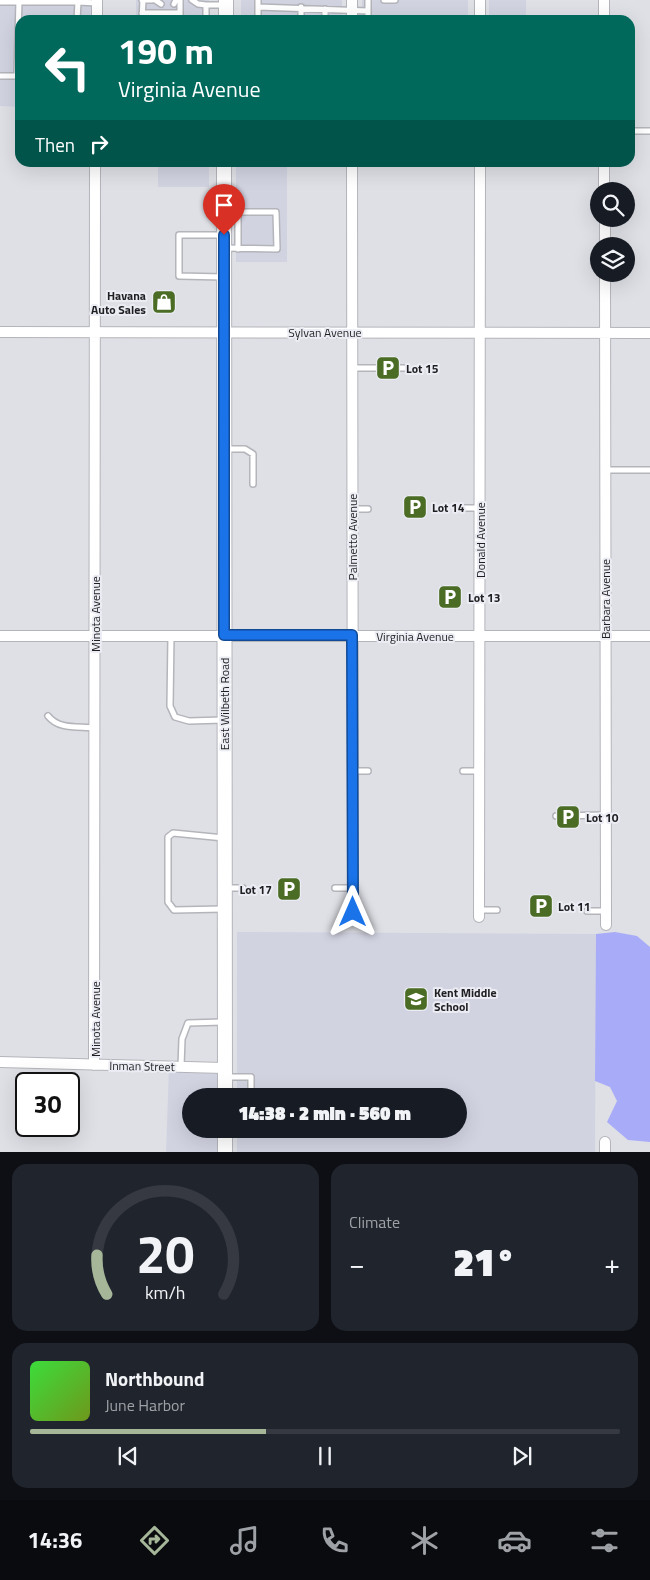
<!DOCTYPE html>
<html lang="en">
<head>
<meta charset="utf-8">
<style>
  body { margin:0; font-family:"Titillium Web",sans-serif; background:#20242c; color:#f1f3f6; height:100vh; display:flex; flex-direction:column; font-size:19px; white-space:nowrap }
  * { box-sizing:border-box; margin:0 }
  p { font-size:16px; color:#9ea1a6 }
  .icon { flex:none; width:28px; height:28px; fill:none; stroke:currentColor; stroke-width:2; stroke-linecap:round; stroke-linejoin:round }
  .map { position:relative; height:1152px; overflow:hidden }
  .panel { display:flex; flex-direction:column; gap:12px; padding:12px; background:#0d0f14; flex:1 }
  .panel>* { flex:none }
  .hud { position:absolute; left:15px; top:15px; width:620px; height:152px; border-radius:15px; box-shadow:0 5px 20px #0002; background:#00695c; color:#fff; overflow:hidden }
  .fabs { position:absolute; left:590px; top:182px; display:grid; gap:10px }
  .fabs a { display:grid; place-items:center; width:45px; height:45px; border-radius:50%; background:#171b24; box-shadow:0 5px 20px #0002; font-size:25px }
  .speed { position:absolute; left:15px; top:1072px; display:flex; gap:10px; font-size:25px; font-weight:700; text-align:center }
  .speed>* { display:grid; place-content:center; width:65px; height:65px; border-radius:50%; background:#171b24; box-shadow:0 5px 20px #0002; line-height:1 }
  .speed .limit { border:2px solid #111; border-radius:8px; background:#fff; color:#111 }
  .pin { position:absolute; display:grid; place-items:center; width:42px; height:42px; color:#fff; margin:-51px -21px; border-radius:50% 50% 50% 0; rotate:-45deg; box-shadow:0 0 5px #0007 }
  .pin .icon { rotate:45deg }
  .me { position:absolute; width:55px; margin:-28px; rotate:0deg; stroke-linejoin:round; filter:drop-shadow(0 0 4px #0008) }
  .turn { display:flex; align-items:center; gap:18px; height:105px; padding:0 20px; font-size:22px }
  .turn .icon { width:65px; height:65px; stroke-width:2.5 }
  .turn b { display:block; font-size:35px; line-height:42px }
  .then { display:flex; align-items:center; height:48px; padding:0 20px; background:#0003; gap:10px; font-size:19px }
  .big { font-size:38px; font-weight:800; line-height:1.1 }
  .panel .tile { flex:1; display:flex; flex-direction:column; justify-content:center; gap:8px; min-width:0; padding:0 18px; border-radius:15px; background:#20242c }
  .panel .dial { align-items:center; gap:0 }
  .dial svg { height:130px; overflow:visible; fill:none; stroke:#363941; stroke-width:7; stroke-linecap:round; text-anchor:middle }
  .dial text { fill:#f1f3f6; stroke:none }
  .song { display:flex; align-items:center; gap:15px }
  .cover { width:60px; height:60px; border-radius:8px; background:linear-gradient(135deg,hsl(120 70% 55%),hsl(80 70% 35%)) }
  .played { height:5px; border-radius:2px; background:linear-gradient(90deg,#a6b698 40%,#363941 40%) }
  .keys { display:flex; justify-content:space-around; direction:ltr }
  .heat { display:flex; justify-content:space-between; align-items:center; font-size:28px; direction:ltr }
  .panel .tiles { flex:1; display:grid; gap:12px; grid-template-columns:1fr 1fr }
  .tile:last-child { grid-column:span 2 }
  .trip { position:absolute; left:182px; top:1088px; width:285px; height:50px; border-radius:25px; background:#171b24; box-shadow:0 5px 20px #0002; font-weight:800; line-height:50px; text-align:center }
  .dock { display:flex; height:80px; justify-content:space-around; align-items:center; background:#090b0e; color:#9ea1a6 }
  .dock .icon { width:35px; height:35px }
  .dock .current { color:#a6b698 }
  .dock b { font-size:22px; color:#f1f3f6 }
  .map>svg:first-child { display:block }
  .built { fill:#d2d3e1 }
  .forest { fill:#a8abf7 }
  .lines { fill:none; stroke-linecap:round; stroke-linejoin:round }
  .service-casing { stroke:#b4b5bb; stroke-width:8 }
  .minor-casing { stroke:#b4b5bb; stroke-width:12 }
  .secondary-casing { stroke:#b4b5bb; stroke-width:16 }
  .service { stroke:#fff; stroke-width:5 }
  .minor { stroke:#fff; stroke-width:10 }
  .secondary { stroke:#fff; stroke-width:14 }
  .route-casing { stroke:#114b97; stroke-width:12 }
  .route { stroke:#1a73e8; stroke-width:9 }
  .labels { text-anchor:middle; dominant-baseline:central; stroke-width:4; stroke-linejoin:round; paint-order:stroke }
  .poi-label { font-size:12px; font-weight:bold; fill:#1f1f22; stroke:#ecedf4; text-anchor:start }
  .street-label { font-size:12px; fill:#1f1f22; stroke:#ecedf4 }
</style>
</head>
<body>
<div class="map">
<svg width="650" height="1153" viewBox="0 0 650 1153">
  <rect width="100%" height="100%" fill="#dfe0e6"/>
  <path class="built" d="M0 0H97V20H20V107L0 106Z
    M136 0H209V20H136Z
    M241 0H342V20H241Z
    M362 0H468V20H362Z
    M489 0H526V20H489Z
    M158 163H209V187H158Z
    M236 163H287V262H236Z
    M237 932 596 934 595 1152 237 1153V1129H459V1096H237Z
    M169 1066 224 1068 225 1096H191V1129H225V1152L166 1153Z"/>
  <path class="forest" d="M615 932 637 936 650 947V1142L628 1140 607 1122 617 1101 610 1087 595 1081 596 934Z"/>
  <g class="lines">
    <defs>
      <path id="service" d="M142 0H152
        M155 0 161 4
        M192 0 198 4 206 5
        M384 0H395
        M0 2H78L77 20
        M78 2 97 3
        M174 4 176 0H180V20
        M258 7 368 11V0
        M142 13H180
        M142 20 143 0
        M206 20V5H225
        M258 20V0
        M301 20V7
        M325 20V9
        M368 20V11
        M0 76H19
        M17 76 19 0
        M630 131H650
        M224 248 277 249 276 212H238V249
        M223 277 179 276V235H223
        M353 368H404
        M227 449H245L253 454V484
        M605 470H650
        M463 508H480
        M352 509H368
        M171 636 170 706 175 717 189 721 223 720
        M48 716C59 730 78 726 95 728
        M353 771H368
        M463 771H479
        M556 816 605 815
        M227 888H243
        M335 888H353
        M223 909 174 910 168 902V837L173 833 224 838
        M479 910H497
        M587 911H606
        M181 1066 182 1039 188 1023 223 1022
        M226 1077H251V1096"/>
      <path id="minor" d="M97 0V20
        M352 0V20
        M604 0V20
        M480 20V0
        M352 162 353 912
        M604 162V191
        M605 219V246
        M605 274 606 925
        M0 332 650 333
        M0 636H650
        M479 917 480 162
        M0 1062 224 1068
        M94 1065 95 162
        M605 1142V1153"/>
      <path id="secondary" d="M226 20V0
        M224 162 225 1096
        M225 1129V1153"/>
    </defs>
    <use href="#service" class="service-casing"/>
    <use href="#minor" class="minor-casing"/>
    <use href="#secondary" class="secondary-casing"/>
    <use href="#service" class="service"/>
    <use href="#minor" class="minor"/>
    <use href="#secondary" class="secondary"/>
  </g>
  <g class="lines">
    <defs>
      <path id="route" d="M224 235V635H352L353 912"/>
    </defs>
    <use href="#route" class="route-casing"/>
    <use href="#route" class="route"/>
  </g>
  <defs>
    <symbol id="shop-square" viewBox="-11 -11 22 22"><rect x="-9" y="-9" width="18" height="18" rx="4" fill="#4a6c24" stroke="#ecedf4"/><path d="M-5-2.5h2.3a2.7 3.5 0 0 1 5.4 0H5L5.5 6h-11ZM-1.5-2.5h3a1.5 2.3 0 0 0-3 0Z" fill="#fff"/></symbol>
    <symbol id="parking-square" viewBox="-11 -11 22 22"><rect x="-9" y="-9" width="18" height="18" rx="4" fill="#4a6c24" stroke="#ecedf4"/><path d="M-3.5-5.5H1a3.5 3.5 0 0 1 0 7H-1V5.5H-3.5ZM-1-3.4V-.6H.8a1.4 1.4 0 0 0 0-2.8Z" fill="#fff"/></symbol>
    <symbol id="school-square" viewBox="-11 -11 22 22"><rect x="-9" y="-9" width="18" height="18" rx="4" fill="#4a6c24" stroke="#ecedf4"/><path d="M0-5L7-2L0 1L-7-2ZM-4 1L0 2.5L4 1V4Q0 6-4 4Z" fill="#fff"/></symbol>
  </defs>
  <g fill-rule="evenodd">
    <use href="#shop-square" x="150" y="288" width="28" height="28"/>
    <use href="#parking-square" x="374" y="354" width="28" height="28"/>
    <use href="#parking-square" x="401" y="493" width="28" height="28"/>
    <use href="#parking-square" x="436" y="583" width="28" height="28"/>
    <use href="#parking-square" x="554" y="803" width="28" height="28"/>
    <use href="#parking-square" x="275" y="875" width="28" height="28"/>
    <use href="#parking-square" x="527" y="892" width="28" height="28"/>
    <use href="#school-square" x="402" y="985" width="28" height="28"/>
  </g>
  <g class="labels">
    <g class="poi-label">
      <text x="146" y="295" text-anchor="end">Havana<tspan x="146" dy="14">Auto Sales</tspan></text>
      <text x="406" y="368">Lot 15</text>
      <text x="432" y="507">Lot 14</text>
      <text x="468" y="597">Lot 13</text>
      <text x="586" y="817">Lot 10</text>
      <text x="272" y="889" text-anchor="end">Lot 17</text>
      <text x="558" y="906">Lot 11</text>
      <text x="434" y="992">Kent Middle<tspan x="434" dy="14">School</tspan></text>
    </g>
    <g class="street-label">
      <text x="325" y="332">Sylvan Avenue</text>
      <text transform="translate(352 537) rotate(-90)">Palmetto Avenue</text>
      <text transform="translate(480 540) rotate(-90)">Donald Avenue</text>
      <text transform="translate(605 599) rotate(-90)">Barbara Avenue</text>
      <text transform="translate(95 614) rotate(-90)">Minota Avenue</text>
      <text x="415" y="636">Virginia Avenue</text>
      <text transform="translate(224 704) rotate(-90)">East Wilbeth Road</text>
      <text transform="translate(95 1019) rotate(-90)">Minota Avenue</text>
      <text transform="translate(142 1066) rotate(1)">Inman Street</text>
    </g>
  </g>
</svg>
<div class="fabs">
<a><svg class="icon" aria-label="search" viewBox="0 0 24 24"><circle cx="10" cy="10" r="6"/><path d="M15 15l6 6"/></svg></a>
<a><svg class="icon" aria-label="layers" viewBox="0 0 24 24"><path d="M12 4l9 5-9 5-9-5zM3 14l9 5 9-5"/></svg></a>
</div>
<div class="speed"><div class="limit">30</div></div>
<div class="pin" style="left:224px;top:235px;background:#d93025"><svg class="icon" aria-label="arrive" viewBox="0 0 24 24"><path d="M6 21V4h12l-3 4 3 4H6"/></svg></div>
<svg class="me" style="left:353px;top:912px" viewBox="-20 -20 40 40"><path d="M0-17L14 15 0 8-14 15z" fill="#1a73e8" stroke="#fff" stroke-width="4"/></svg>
<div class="trip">14:38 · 2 min · 560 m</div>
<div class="hud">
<div class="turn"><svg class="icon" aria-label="left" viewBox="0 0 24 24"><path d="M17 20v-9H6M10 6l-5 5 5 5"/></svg><div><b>190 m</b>Virginia Avenue</div></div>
<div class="then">Then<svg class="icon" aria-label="right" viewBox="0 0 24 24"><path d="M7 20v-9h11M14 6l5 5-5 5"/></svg></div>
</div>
</div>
<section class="panel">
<div class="tiles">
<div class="tile dial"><svg viewBox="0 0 100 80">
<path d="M14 69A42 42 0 1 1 86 69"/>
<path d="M14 69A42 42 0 0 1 8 45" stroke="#a6b698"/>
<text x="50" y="56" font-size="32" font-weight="700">20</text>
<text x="50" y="72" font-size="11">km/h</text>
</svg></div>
<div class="tile"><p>Climate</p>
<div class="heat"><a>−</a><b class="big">21°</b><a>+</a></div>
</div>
<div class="tile">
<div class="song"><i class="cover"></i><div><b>Northbound</b><p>June Harbor</p></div></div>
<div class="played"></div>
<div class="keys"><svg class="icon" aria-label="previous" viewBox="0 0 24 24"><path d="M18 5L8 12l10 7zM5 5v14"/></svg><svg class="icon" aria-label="pause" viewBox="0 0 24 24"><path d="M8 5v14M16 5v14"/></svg><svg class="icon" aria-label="next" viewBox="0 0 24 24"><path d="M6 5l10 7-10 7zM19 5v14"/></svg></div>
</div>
</div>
</section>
<nav class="dock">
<b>14:36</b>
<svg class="icon current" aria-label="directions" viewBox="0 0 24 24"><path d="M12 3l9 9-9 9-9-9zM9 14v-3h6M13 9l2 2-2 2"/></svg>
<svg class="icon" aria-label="music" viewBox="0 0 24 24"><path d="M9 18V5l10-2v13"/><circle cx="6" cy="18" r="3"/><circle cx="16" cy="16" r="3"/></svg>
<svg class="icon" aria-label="phone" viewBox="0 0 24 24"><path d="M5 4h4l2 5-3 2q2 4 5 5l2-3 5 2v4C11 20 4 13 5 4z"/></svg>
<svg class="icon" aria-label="climate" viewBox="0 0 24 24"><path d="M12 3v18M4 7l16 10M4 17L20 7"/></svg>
<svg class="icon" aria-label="car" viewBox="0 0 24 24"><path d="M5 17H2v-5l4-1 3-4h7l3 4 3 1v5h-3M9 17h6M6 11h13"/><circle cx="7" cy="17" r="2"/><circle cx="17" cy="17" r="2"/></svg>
<svg class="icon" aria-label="filters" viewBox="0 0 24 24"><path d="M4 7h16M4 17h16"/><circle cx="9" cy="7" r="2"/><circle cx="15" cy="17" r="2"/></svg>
</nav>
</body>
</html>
